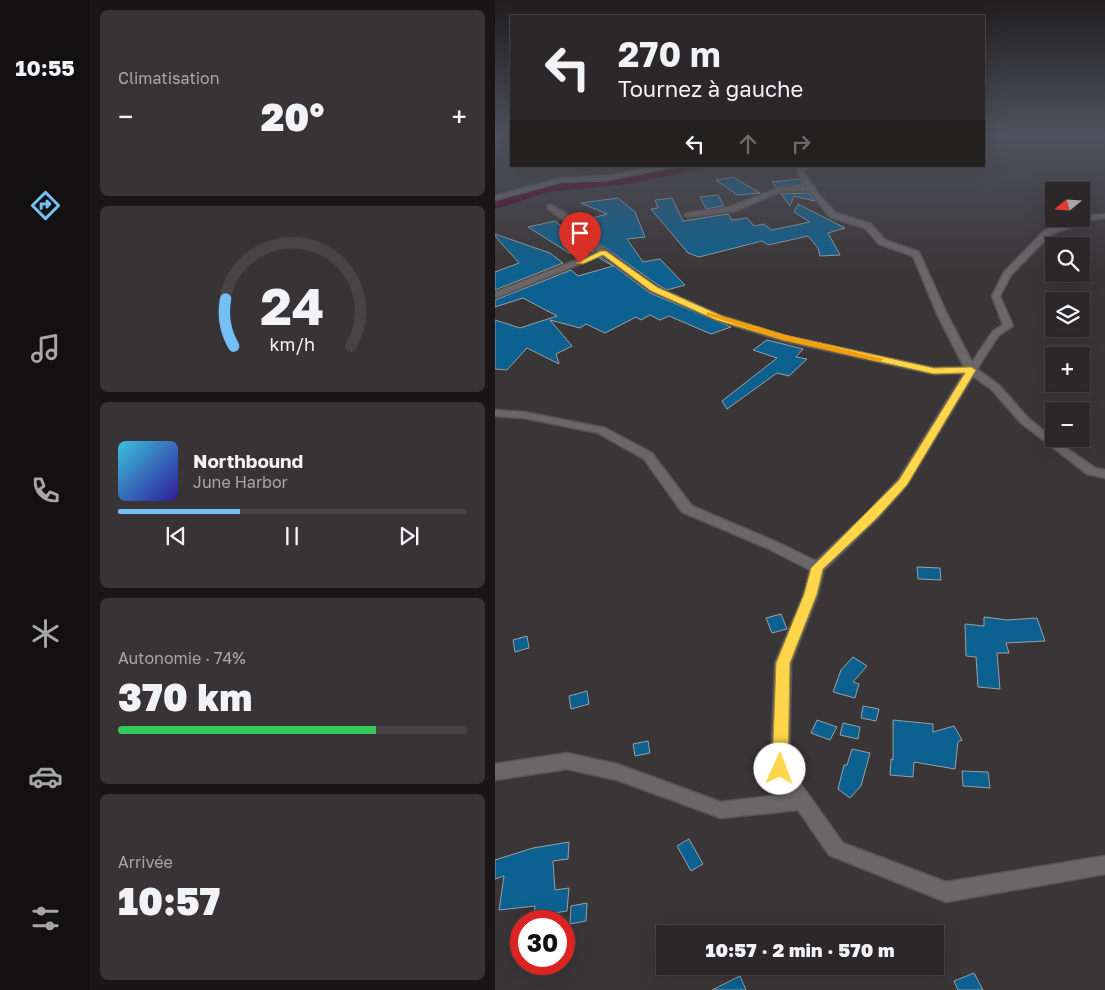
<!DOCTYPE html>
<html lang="fr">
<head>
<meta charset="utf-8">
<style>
  body { margin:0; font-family:"Golos Text",sans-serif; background:#383435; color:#f1f3f6; height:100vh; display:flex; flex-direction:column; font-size:19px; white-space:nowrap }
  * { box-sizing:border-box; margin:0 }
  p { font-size:16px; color:#a6a6a8 }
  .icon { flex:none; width:28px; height:28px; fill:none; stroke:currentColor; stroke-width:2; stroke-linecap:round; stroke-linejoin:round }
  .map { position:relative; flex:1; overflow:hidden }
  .panel { display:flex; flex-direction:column; gap:10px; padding:10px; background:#181617; width:405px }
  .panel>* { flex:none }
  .guide { position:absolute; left:15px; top:15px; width:475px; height:152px; border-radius:0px; box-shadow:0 5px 20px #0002,0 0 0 1px #484446; background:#2c2829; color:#f1f3f6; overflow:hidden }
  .needle { width:32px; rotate:252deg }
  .controls { position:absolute; left:550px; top:182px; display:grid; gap:10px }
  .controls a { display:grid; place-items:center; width:45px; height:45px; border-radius:0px; background:#2c2829; box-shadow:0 5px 20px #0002,0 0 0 1px #484446; font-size:25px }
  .speed { position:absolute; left:15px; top:910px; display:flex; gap:10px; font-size:25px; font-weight:700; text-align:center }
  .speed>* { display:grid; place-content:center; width:65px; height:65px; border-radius:50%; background:#2c2829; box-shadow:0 5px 20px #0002,0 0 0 1px #484446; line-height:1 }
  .speed .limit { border:8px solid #d22; background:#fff; color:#111 }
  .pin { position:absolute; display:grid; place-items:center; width:42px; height:42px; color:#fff; margin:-51px -21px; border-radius:50% 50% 50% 0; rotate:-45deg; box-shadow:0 0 5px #0007 }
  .pin .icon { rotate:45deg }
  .me { position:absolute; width:55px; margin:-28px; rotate:2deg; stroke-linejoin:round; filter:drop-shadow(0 0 4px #0008) }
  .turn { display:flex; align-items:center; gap:18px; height:105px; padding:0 25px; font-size:22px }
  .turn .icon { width:65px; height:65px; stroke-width:2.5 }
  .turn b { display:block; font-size:35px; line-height:42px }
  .lanes { display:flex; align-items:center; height:48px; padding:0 25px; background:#0003; justify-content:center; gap:25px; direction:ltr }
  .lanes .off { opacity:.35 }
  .big { font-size:38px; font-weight:800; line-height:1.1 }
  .panel .tile { flex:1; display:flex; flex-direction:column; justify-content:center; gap:8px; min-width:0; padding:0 18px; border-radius:8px; background:#383435 }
  .panel .dial { align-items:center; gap:0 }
  .dial svg { height:130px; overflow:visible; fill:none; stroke:#484446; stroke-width:7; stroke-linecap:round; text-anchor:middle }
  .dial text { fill:#f1f3f6; stroke:none }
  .song { display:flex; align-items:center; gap:15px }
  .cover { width:60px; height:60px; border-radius:8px; background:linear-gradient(135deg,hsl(190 70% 55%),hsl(250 70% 35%)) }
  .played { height:5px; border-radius:2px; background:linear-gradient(90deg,#74c0f6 35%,#484446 35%) }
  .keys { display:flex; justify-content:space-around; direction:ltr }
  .heat { display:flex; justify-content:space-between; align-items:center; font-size:28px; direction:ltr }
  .charge { height:8px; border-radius:4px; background:linear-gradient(90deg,#34c759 74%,#484446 0) }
  .trip { position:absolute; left:161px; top:925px; width:288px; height:50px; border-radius:0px; background:#2c2829; box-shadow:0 5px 20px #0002,0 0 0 1px #484446; font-weight:800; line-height:50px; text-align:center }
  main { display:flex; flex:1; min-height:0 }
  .dock { display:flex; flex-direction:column; width:90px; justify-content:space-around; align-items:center; background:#121010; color:#a6a6a8 }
  .dock .icon { width:35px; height:35px }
  .dock .on { color:#74c0f6 }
  .dock b { font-size:22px; color:#f1f3f6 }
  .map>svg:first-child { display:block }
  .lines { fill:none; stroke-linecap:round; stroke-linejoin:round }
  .river { fill:#4b0323; fill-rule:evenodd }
  .building { fill:#0d6190; stroke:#9b9fa2 }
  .street-casing { stroke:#575455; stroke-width:3 }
  .street { fill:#6b6667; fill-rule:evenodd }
  .route { fill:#ffd54a; stroke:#a68a30 }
  .slow { fill:#f59e0b }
</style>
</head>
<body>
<main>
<nav class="dock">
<b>10:55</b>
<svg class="icon on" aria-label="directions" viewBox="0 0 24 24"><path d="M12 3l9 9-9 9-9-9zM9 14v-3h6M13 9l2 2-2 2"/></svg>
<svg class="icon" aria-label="music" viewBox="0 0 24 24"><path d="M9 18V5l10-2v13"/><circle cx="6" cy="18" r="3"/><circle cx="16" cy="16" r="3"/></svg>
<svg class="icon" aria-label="phone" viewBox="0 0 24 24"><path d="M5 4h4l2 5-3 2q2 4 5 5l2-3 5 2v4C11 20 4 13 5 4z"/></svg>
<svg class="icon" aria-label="climate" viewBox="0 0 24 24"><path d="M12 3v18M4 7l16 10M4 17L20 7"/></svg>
<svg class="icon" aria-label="car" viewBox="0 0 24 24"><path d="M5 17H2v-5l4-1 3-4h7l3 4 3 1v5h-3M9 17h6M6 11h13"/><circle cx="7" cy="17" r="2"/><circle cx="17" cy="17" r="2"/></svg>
<svg class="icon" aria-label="filters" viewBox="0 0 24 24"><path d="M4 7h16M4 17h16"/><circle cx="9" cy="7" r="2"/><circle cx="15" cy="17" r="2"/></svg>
</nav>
<section class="panel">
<div class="tile"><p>Climatisation</p>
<div class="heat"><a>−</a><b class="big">20°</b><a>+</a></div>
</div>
<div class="tile dial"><svg viewBox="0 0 100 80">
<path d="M14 69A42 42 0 1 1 86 69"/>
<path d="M14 69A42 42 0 0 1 9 40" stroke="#74c0f6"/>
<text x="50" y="56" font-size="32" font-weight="700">24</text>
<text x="50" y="72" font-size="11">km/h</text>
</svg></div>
<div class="tile">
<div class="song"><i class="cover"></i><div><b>Northbound</b><p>June Harbor</p></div></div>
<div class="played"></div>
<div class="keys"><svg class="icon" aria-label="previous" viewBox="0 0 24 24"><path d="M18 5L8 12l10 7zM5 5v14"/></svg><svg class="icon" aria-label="pause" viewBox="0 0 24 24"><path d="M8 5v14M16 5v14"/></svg><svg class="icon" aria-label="next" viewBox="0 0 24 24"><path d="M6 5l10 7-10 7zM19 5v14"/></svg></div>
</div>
<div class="tile"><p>Autonomie · 74%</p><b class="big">370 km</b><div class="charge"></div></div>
<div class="tile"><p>Arrivée</p><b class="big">10:57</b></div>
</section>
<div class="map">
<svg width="610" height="990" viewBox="0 0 610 990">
  <rect width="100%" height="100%" fill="#3a3637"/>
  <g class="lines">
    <path class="river" d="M179 166H209L202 170 133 184 54 192 0 209V199L52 183 133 176Z"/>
  </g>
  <path class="building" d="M238 177 265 193 242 195 221 180Z
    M305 179 309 185 281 187 277 182Z
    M313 193 320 201 299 196 295 206 286 194Z
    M223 195 229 206 211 209 205 197Z
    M123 198 140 212 150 237 132 239 148 262 165 259 190 285 172 290 163 285 105 244 83 222 112 214 86 203Z
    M177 198 188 221 233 214 237 220 252 218 259 226 268 224 277 230 315 222 299 212 303 204 350 228 333 233 345 255 325 256 323 248 313 236 273 245 267 241 204 257 193 253 156 209 163 208 160 200Z
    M60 221 66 226 71 225 99 251 74 253 33 227Z
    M0 234 55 253 68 263 0 290V272L24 263 0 236Z
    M107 257 155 293 236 327 216 334 174 316 165 320 155 315 146 320 141 317 110 333 91 324 85 328 55 320 77 346 61 354 64 364 32 348 12 370 0 369V320L25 328 62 316 28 298 0 307V300L76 270 83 276 118 266 104 258Z
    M272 340 308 349 301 357 312 359 294 376 282 373 232 409 227 401 282 358 258 350Z
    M422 567 445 568 446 580 423 579Z
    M286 614 292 629 277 633 271 618Z
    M489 617 512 620 542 618 550 641 511 643 514 653H502L505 689 483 687 481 657 471 656 470 624 489 626Z
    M32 636 34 648 20 652 18 640Z
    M358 657 372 666 358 682 364 684 360 698 338 692 346 670Z
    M92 691 94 704 76 709 74 696Z
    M368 706 384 709 381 721 366 718Z
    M322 720 342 727 335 740 316 733Z
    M398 720 438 724V732L459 726 467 740 463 742 460 769 419 762 418 777 395 775 396 759 398 760Z
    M348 723 365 727 363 739 345 735Z
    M153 741 155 753 140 756 138 744Z
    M357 749 375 753 366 786 355 798 343 789 349 765H352Z
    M467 771 493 772 495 788 468 786Z
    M194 839 208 864 196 871 182 846Z
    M74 842 73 859 58 861 60 890 74 888 72 911 39 916 40 906 4 910 9 876 0 879V860L38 848Z
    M92 903 91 921 75 924 76 906Z
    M479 973 488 990H463L459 981Z
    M245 976 251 990H217Z"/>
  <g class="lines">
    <defs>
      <path id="street" d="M166 166H181L113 180 66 182 0 200V196L66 178 113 176Z
        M306 166H315L309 170V173L324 195 341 213 376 224 390 240 424 252 452 314 477 362 498 331 508 325 497 296 509 272 549 231 590 216 610 214V218L594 220 555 235 516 275 505 296 518 326 504 335 482 369 504 385 533 418 559 439 600 468 610 470V478L592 474 525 422 496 389 478 376 412 485 383 518 329 570 323 594 296 663 294 767 348 843 451 882 610 856V874L451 902 334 855 303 810 226 818 122 780 72 769 0 780V764L72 753 122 764 226 802 293 794 276 769 280 663 309 594 315 570 274 549 187 512 149 459 103 433 29 418 0 416V410L29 412 110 428 157 453 197 506 284 543 321 561 373 512 403 480 469 373 439 374 288 341 221 320 156 291 107 255 0 298V292L102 252 67 219 53 209V205H56L73 215 104 245 162 287 227 316 290 336 439 368 469 367 442 314 418 256 384 244 370 228 335 217 314 191H287L240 211 193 217 189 215 193 213 235 207 286 187H312L303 173V169Z"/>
    </defs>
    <use href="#street" class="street-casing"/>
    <use href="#street" class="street"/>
  </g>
  <linearGradient id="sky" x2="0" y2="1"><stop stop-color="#201e1e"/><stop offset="0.49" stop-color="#4f525e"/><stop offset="1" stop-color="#4f525e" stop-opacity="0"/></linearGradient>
  <rect width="610" height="273" fill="url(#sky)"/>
  <path class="route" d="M106 251H111L162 287 227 316 290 335 439 368 476 367 481 370 412 485 382 518 328 569 322 594 295 663 293 769 291 774 285 776 280 774 277 769 281 663 309 594 316 568 404 480 470 373 439 374 288 340 221 320 156 291 108 255 88 264 81 263Z"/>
  <path class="slow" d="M212 312 290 335 389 359 384 362 285 339 212 315Z"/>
</svg>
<div class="controls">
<a><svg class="needle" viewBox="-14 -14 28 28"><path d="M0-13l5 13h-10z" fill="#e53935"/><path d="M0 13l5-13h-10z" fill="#a6a6a8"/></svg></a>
<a><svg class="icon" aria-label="search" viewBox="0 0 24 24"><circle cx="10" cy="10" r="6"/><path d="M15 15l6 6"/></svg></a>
<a><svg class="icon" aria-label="layers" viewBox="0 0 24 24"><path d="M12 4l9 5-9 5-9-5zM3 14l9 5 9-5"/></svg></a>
<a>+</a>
<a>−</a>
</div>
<div class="speed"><div class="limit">30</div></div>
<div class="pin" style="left:85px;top:263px;background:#d93025"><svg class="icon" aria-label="arrive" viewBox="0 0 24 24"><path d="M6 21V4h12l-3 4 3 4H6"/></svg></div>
<svg class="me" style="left:285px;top:769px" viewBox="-20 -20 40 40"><circle r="19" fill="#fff"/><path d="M0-13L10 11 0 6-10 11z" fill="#ffd54a"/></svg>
<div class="trip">10:57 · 2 min · 570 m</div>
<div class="guide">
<div class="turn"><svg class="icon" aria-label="left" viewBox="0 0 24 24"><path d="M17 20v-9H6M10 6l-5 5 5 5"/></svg><div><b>270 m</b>Tournez à gauche</div></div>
<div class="lanes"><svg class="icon" aria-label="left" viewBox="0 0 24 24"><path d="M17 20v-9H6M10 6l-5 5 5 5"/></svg><svg class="icon off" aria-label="ahead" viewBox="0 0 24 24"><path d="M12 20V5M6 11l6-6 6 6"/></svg><svg class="icon off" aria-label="right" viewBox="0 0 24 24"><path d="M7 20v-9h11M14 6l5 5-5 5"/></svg></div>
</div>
</div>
</main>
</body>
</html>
